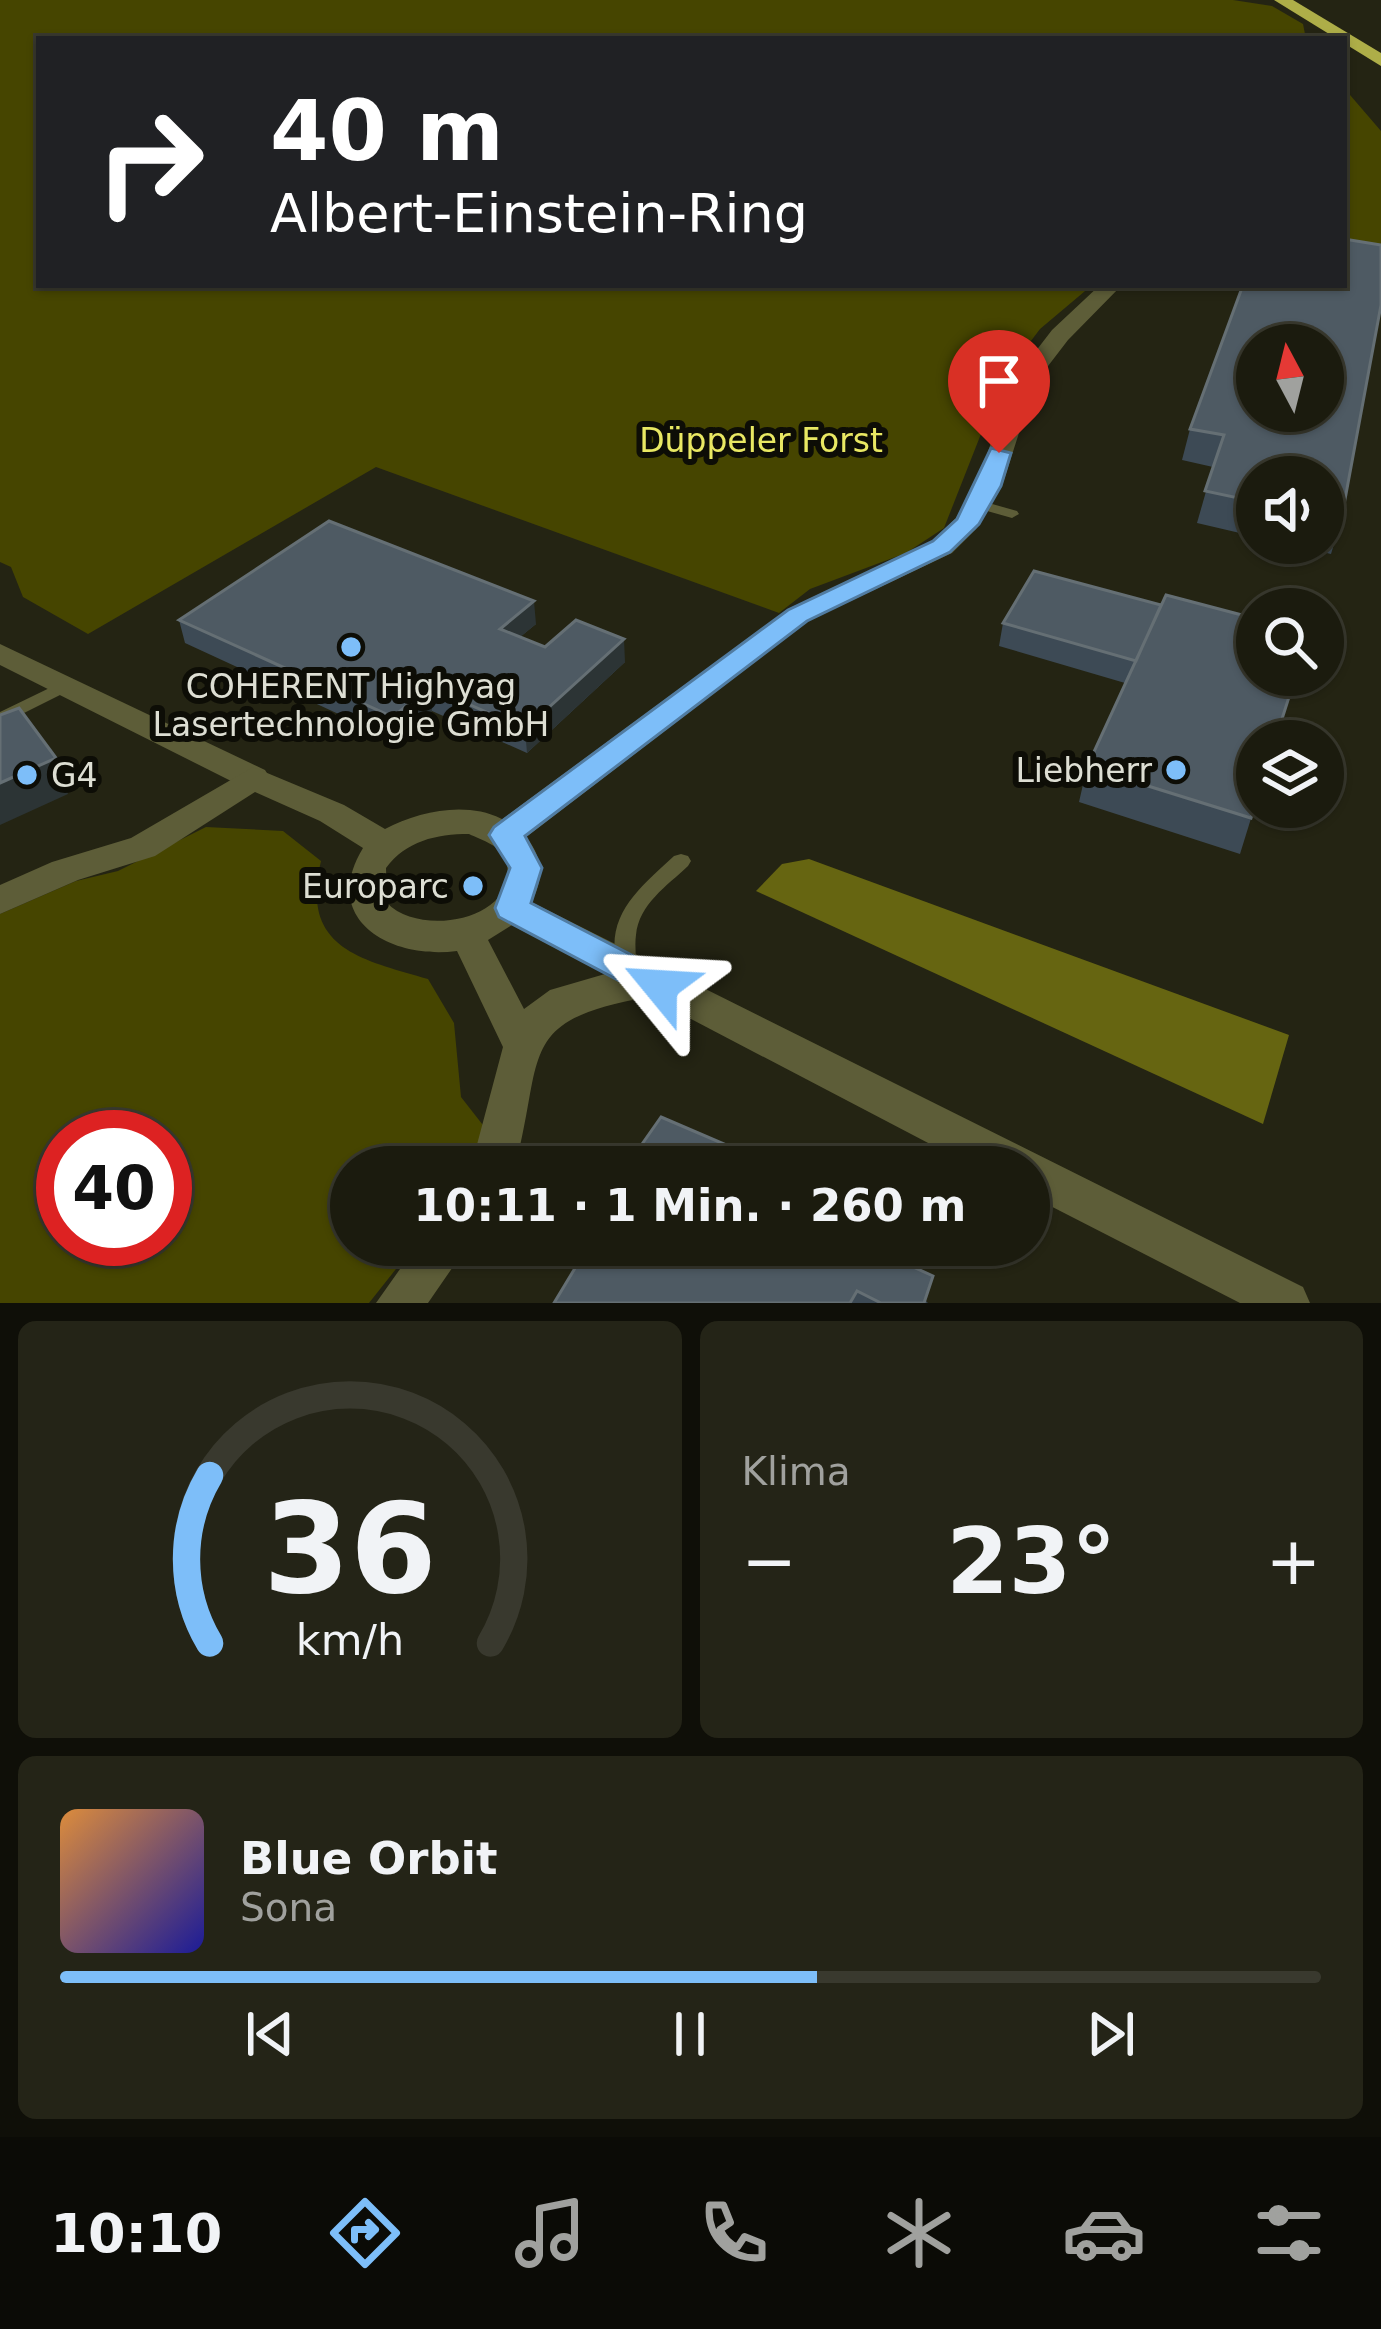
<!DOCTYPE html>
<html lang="de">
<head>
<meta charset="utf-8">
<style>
  body { margin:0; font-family:"DejaVu Sans",sans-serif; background:#242417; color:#f1f3f6; height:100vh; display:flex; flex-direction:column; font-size:45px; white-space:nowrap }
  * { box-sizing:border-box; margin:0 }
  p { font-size:39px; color:#a0a19e }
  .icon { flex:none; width:66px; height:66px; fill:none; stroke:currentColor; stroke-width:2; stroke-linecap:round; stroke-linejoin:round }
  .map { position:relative; height:1303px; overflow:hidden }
  .drawer { display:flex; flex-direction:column; gap:18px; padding:18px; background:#0f0f08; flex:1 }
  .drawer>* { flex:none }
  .hud { position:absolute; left:36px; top:36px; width:1311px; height:252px; border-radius:0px; box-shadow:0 3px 9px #0004,0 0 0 3px #39392e; background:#202124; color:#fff; overflow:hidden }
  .needle { width:78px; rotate:353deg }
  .buttons { position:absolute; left:1236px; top:324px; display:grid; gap:24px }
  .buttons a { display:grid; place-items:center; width:108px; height:108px; border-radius:50%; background:#1b1b0e; box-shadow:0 3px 9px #0004,0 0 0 3px #39392e; font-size:60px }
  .speed { position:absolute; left:36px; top:1110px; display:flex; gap:24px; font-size:60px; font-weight:700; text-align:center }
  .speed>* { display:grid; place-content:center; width:156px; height:156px; border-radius:50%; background:#1b1b0e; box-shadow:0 3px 9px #0004,0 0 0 3px #39392e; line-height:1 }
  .speed .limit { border:18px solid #d22; background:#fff; color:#111 }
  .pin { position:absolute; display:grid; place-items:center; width:102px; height:102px; color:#fff; margin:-123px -51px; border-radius:50% 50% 50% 0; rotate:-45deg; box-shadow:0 0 12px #0007 }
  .pin .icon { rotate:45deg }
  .me { position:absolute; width:132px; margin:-66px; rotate:297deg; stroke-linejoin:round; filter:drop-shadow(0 0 9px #0008) }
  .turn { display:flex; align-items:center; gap:42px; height:252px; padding:0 36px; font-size:54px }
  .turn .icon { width:156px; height:156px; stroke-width:2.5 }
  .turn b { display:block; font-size:84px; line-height:102px }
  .big { font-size:90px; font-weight:600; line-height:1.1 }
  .drawer .tile { flex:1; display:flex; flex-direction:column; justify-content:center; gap:18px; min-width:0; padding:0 42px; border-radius:18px; background:#242417 }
  .drawer .dial { align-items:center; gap:0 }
  .dial svg { height:312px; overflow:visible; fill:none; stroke:#39392e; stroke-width:7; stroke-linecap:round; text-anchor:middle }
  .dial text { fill:#f1f3f6; stroke:none }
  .song { display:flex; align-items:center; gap:36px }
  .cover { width:144px; height:144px; border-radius:18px; background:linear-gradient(135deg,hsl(30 70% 55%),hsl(240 70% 35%)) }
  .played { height:12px; border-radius:6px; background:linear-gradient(90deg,#7dbef9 60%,#39392e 60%) }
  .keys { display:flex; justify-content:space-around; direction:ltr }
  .heat { display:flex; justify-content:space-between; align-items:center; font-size:66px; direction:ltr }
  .drawer .tiles { flex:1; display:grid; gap:18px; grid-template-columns:1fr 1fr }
  .tile:last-child { grid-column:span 2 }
  .trip { position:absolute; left:330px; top:1146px; width:720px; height:120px; border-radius:60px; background:#1b1b0e; box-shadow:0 3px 9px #0004,0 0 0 3px #39392e; font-weight:600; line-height:120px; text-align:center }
  .menu { display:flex; height:192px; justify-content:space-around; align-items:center; background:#0b0b06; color:#a0a19e }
  .menu .icon { width:84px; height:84px }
  .menu .current { color:#7dbef9 }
  .menu b { font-size:54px; color:#f1f3f6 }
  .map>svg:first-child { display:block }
  .green { fill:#464500; fill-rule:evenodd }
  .water { fill:#666511 }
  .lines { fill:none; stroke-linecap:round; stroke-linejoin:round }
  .service { fill:#5d5d38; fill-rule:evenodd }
  .minor { fill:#5d5d38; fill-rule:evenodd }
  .tertiary { fill:#5d5d38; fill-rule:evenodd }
  .motorway { fill:#aeae48; fill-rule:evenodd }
  .wall { fill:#3d4a55; fill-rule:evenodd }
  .shaded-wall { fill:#2c3435 }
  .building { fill:#4e5a63; stroke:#656f74; stroke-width:3; fill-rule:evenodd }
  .route { fill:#7dbef9; stroke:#517ca2; stroke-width:3 }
  .poi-dot { fill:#7dbef9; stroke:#0d0d06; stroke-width:4.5 }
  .labels { text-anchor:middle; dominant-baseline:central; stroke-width:12; stroke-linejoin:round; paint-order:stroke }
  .park-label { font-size:33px; fill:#e9e863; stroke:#0d0d06 }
  .poi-label { font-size:33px; fill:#ddded3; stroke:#0d0d06; text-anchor:end }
</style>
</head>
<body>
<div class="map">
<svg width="1381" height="1303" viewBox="0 0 1381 1303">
  <rect width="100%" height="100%" fill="#242413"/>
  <path class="green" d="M0 0H1233L1272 6 1303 24 1306 39H39V285L1091 286 1040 329 1003 378 944 528 906 553 810 589 779 613 376 467 88 634 23 597 11 567 0 562Z
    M1344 88 1381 131V253L1344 244Z
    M206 827 283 831 321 861C300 948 359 959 428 979L454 1023 461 1097 486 1129 465 1167H351V1245H415L369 1303H0V914L76 881 118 871ZM63 1137H165V1239H63Z"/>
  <path class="water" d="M809 859 1289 1035 1263 1124 756 891 782 864Z"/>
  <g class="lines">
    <path class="service" d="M978 500 1017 511 1019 514 1012 518 973 507 971 504 973 501Z
      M66 680 72 681 74 685 72 689 0 725V712Z
      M681 854 688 856 691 861 688 866C667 886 639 904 636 935 634 949 638 961 634 974L627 976 620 974C600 919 638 889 674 856Z"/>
    <path class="minor" d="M1100 285H1122L1068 340 1035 383 1002 486 976 529 952 553 808 621 517 844H493L488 835 493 826 788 609 932 541 956 518 976 486 1012 382 1052 330Z
      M0 644 265 770 270 778 265 786H241L0 665Z"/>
    <path class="tertiary" d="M253 767 344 805 385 829C409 816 442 807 470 810 517 814 559 856 531 902L1303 1287 1310 1303H1240L1029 1195V1167H974L649 997C515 1020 545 1054 515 1167H471L503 1047 457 951C391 960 319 920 363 848L320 821 255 792 155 856 78 880 0 914V885L52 862 131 838ZM469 834C482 840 502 846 506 861 522 918 422 939 387 903L386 868C406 841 436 834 469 834ZM512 925 605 974 550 990 524 1009 488 940Z
      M417 1245H468L428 1303H376Z"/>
    <path class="motorway" d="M1274 0H1293L1381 53V66Z"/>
  </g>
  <path class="wall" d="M1344 239 1381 245V305L1341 521 1331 554 1283 543H1323V477H1257V537L1197 523 1213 467 1182 460 1190 429 1243 285H1344ZM1257 345H1323V411H1257Z
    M1161 605 1257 799 1240 854 1079 802 1087 767 1125 683 999 646 1003 623Z
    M179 620 536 624 520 637 545 647 625 662 527 753 432 711 397 741 185 643Z
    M568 1245H872V1248L928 1303H554L576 1267 570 1265Z"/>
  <path class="shaded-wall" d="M534 601 536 624 502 652 500 629Z
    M624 639 625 662 527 753 525 729Z
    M429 687 432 711 397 741 393 717Z
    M56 758 68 794 0 825V783Z"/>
  <path class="building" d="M1344 239 1381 245V305L1341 521 1323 517V477H1257V502L1205 491 1224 435 1190 429 1243 285H1344ZM1257 345H1323V411H1257Z
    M329 521 534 601 500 629 545 647 576 620 624 639 525 729 429 687 393 717 179 620Z
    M1034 571 1161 605 1136 661 1003 623Z
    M1166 595 1257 619V675H1296L1275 741H1257V799L1251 818 1087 767Z
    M19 708 56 758 0 783V715Z
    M661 1117 778 1167H626Z
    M602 1158 622 1167H596Z
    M589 1245H865L933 1276 924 1303H881L857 1291 850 1303H554Z"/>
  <path class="route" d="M991 448 1011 453 1001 486 979 524 950 552 807 621 525 836 542 868 531 903 672 976 678 986 672 996H648L499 917 495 908 510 868 489 835 494 827 788 610 933 541 957 519Z"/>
  <g class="poi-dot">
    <circle cx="351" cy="647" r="12"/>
    <circle cx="1176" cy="770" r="12"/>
    <circle cx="27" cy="775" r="12"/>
    <circle cx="473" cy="886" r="12"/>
  </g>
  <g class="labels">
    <g class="park-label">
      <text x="761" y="440">Düppeler Forst</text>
    </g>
    <g class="poi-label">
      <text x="351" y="686" text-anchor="middle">COHERENT Highyag<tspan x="351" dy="38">Lasertechnologie GmbH</tspan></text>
      <text x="1152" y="770">Liebherr</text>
      <text x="51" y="775" text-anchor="start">G4</text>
      <text x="449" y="886">Europarc</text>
    </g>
  </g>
</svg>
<div class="buttons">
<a><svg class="needle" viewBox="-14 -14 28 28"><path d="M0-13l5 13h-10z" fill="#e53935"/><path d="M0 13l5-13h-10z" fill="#a0a19e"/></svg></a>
<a><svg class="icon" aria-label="sound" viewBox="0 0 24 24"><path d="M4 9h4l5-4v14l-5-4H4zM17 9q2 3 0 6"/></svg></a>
<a><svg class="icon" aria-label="search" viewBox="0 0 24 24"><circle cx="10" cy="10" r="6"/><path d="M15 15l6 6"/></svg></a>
<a><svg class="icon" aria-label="layers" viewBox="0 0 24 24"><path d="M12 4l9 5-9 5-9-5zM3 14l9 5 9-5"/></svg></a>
</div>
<div class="speed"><div class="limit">40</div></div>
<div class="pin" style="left:999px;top:453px;background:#d93025"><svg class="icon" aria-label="arrive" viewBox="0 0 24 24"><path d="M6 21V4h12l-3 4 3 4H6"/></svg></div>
<svg class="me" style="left:660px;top:986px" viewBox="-20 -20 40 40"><path d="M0-17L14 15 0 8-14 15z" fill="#7dbef9" stroke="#fff" stroke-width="4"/></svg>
<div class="trip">10:11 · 1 Min. · 260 m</div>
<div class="hud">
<div class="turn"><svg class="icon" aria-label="right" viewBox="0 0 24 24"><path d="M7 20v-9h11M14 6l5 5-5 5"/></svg><div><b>40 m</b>Albert-Einstein-Ring</div></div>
</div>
</div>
<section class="drawer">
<div class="tiles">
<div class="tile dial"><svg viewBox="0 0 100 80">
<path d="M14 69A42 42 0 1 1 86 69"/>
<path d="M14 69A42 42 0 0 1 14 26" stroke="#7dbef9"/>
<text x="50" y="56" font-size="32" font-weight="700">36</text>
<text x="50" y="72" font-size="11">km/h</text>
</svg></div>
<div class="tile"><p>Klima</p>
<div class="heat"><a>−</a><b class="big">23°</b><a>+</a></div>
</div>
<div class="tile">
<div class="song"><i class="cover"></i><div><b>Blue Orbit</b><p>Sona</p></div></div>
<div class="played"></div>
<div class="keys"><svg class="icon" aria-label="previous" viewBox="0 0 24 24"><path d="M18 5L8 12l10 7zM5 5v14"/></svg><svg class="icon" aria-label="pause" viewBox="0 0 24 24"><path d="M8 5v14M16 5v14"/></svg><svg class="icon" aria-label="next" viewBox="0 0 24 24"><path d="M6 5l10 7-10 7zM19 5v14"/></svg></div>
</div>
</div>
</section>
<nav class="menu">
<b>10:10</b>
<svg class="icon current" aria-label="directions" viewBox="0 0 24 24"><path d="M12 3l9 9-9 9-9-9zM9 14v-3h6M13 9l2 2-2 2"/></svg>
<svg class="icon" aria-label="music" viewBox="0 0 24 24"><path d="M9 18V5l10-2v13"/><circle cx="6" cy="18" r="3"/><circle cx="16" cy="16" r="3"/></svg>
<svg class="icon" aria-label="phone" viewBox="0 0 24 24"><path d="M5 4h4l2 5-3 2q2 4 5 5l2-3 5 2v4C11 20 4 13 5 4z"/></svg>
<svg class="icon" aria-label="climate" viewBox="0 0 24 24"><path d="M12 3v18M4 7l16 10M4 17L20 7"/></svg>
<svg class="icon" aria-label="car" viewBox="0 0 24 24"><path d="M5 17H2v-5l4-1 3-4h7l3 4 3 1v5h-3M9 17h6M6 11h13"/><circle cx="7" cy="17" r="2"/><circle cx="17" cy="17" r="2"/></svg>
<svg class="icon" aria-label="filters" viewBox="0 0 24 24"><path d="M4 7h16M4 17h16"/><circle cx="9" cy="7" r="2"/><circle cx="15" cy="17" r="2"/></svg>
</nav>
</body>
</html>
